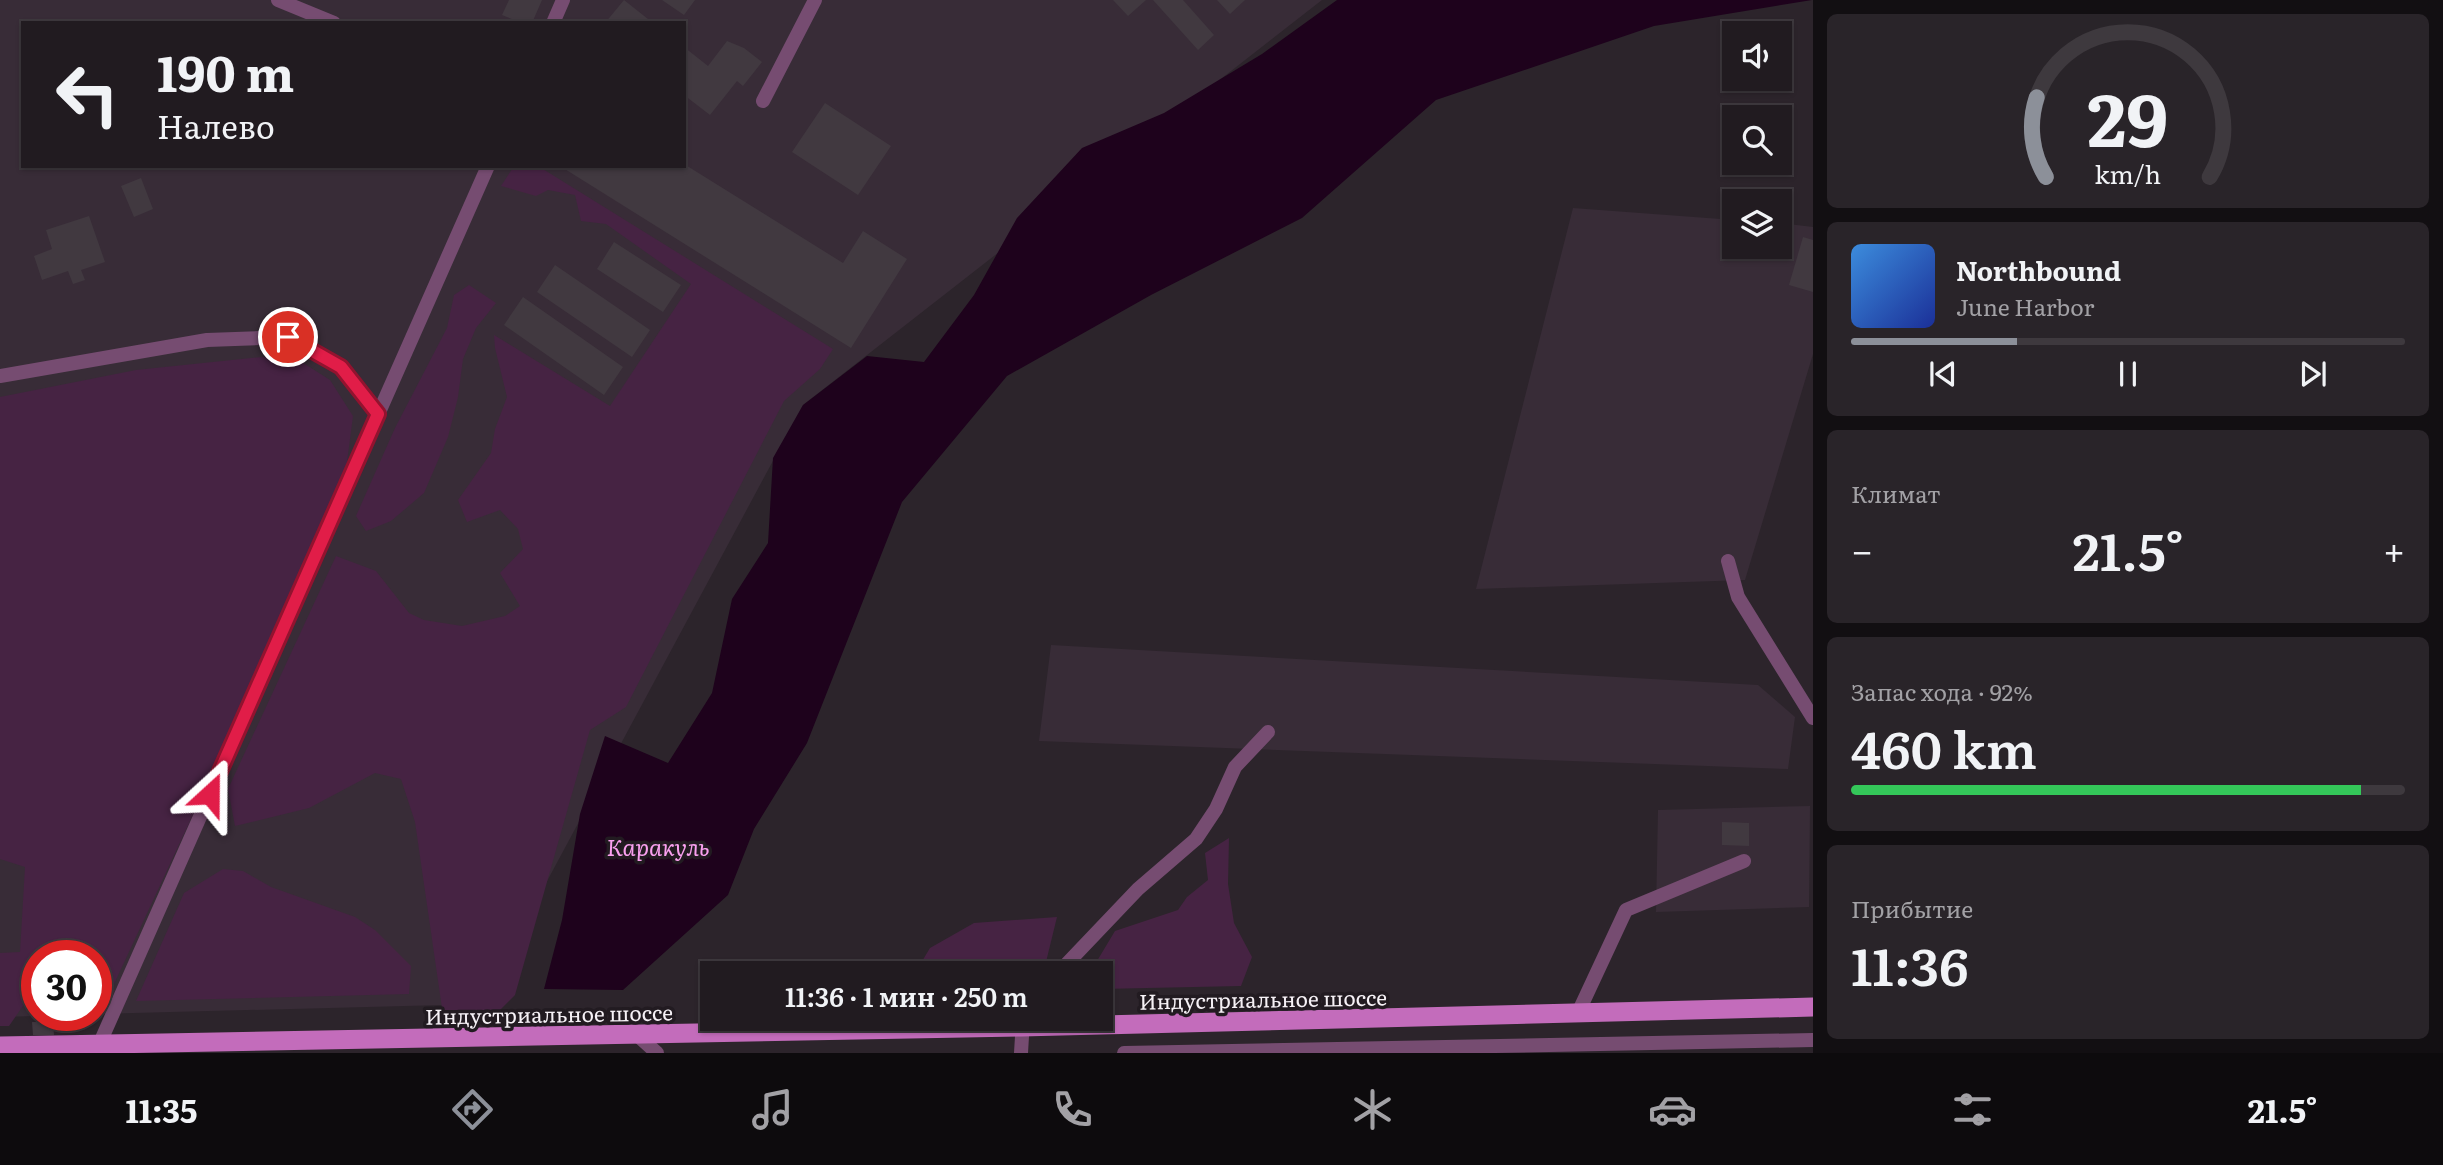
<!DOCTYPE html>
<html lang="ru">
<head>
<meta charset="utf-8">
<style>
  body { margin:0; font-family:Literata,serif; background:#292429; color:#f1f3f6; height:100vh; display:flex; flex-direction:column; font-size:26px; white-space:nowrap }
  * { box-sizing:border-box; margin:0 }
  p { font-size:23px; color:#a2a1a5 }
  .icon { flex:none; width:38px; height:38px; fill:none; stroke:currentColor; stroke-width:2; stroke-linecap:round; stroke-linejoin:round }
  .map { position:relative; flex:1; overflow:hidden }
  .panel { display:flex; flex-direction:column; gap:14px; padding:14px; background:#120f12; width:630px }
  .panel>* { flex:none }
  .top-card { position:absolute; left:21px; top:21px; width:665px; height:147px; border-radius:0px; box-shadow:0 2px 5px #0004,0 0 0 2px #3e393e; background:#211b20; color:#f1f3f6; overflow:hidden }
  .fabs { position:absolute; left:1722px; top:21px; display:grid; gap:14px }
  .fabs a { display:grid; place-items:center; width:70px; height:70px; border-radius:0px; background:#211b20; box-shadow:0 2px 5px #0004,0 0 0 2px #3e393e; font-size:35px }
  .speed { position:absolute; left:21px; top:940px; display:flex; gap:14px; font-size:35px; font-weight:700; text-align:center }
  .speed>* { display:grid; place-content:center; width:91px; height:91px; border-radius:50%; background:#211b20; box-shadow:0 2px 5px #0004,0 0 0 2px #3e393e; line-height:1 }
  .speed .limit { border:10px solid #d22; background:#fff; color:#111 }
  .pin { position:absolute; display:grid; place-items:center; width:60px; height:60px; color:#fff; margin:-30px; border:4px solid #fff; border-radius:50%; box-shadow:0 2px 7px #0007 }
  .me { position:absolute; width:77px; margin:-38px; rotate:24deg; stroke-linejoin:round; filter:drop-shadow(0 0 5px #0008) }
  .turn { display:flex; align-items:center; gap:24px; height:147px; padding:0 21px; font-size:32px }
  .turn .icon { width:91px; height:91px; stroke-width:2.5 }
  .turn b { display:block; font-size:49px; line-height:60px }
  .big { font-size:52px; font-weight:600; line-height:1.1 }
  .panel .tile { flex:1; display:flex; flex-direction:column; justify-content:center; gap:10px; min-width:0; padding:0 24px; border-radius:10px; background:#292429 }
  .panel .dial { align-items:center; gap:0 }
  .dial svg { height:182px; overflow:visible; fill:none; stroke:#3e393e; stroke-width:7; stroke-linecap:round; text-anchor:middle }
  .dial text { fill:#f1f3f6; stroke:none }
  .song { display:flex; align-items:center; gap:21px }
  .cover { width:84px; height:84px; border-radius:10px; background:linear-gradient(135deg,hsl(210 70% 55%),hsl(230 70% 35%)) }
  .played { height:7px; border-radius:4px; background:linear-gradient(90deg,#8c9099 30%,#3e393e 30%) }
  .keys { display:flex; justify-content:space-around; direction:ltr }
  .heat { display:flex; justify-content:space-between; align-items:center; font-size:38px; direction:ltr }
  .charge { height:10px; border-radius:5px; background:linear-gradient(90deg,#34c759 92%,#3e393e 0) }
  .trip { position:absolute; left:700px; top:961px; width:413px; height:70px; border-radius:0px; background:#211b20; box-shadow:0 2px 5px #0004,0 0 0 2px #3e393e; font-weight:600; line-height:70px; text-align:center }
  .tab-bar { display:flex; height:112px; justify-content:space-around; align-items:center; background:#0d0b0d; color:#a2a1a5 }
  .tab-bar .icon { width:49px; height:49px }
  .tab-bar .selected { color:#8c9099 }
  .tab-bar b { font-size:32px; color:#f1f3f6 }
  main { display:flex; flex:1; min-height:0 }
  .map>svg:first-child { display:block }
  .built { fill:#382c37; fill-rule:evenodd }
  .green { fill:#462343 }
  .water { fill:#1e021c }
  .building { fill:#413940 }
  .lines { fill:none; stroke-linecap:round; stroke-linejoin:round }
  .minor { stroke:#764c71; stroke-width:14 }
  .major { stroke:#c36cbb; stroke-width:19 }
  .route-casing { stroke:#92132f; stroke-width:18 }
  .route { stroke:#e11d48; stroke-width:12 }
  .labels { text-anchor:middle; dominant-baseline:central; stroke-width:7; stroke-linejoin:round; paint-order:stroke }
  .street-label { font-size:21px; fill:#f6f1f6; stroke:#221b21 }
  .water-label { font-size:23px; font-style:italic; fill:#f9a0ef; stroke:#221b21 }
</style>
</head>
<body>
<main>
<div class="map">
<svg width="1813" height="1053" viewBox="0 0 1813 1053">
  <rect width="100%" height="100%" fill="#2c242b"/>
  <path class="built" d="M0 0H1322L803 405 481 1004 96 1014V956H37V1015H72L0 1017ZM23 23H684V166H23Z
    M1573 208 1734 220V247H1780V223L1813 227V354L1745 580 1476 589Z
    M1051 645 1758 685 1795 717 1788 769 1039 741Z
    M1810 806 1809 907 1656 912 1658 810Z"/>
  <path class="green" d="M514 166H538L833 349 820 369 784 401 626 707 590 730 515 995 494 1016 443 1015 415 822 401 779 375 773 309 808 235 826 228 789 336 556 376 571 409 613 424 620 462 626 505 616 520 606 500 573 523 549 518 529 500 510 467 522 458 500 491 453 495 429 507 397 495 348 494 335 610 406 691 284 606 224 581 221 575 195 548 190 536 196 501 186Z
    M469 285 496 303 476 328 463 359 458 397 448 437 424 493 391 521 366 531 356 516 395 428 447 328 454 295Z
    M262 357 297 359 330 380 353 416 343 493 114 984 99 1001H96V956H37V1002L25 1003 9 1026H0V953L20 952 25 867 0 859V397L136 370Z
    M1229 838 1228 884 1234 923 1252 957 1241 986 1101 989V973H1092L1091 971 1115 931 1178 910 1187 897 1208 880 1205 853Z
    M223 869 243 871 271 887 355 917 375 930 411 966 409 994 136 1001 184 893Z
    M1057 917 1046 962 1026 973H915L930 948 974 923Z"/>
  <path class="water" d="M1337 0H1812L1654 26 1436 100 1302 218 1151 295 1007 376 902 502 807 743 754 829 728 895 623 990 544 989 562 920 580 814 605 736 668 763 712 693 732 599 768 543 773 458 803 405 867 356 924 362 974 295 1017 218 1082 148 1164 113 1262 54Z"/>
  <path class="building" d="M509 0H542L532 23H521L502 15Z
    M624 0 653 23H605Z
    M662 0H695L684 15Z
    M1113 0H1146L1128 16Z
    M1153 0H1183L1214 35 1198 50Z
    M1217 0H1245L1230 14Z
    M727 41 744 48 762 62 743 86 737 81 710 115 684 95V47L708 66Z
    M825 103 891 146 858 195 792 152Z
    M684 164 843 263 863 231 907 259 851 348 560 166H684Z
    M141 178 153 209 134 217 121 186Z
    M89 216 105 262 81 270 85 280 73 284 68 271 42 280 34 256 52 249 46 230Z
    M1803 237 1813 240V292L1789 285Z
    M614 242 681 285 663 312 597 269Z
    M555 265 650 330 632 357 537 292Z
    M523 297 623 367 604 395 504 325Z
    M1722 822 1749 823V846L1722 845Z
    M32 1022H53L54 1035H33Z"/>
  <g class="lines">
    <path class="minor" d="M278 0 334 23
      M553 23 563 0
      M763 101 815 0
      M0 376 207 340 288 337 341 367 378 414
      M1728 561 1738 597 1813 718
      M1058 973 1138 889 1196 839 1216 809 1235 767 1268 732
      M1578 1013 1626 910 1744 861
      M636 1034 657 1053
      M99 1045 488 166
      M1021 1053 1023 1020
      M1124 1053 1813 1040"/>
    <path class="major" d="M0 1046 1021 1027 1813 1007"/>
  </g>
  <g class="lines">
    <defs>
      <path id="route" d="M210 794 378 414 341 367 288 337"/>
    </defs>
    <use href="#route" class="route-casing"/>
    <use href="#route" class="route"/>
  </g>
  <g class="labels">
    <g class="street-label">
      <text transform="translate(1263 998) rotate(-1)">Индустриальное шоссе</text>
      <text transform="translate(549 1013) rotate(-1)">Индустриальное шоссе</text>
    </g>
    <g class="water-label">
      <text x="658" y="846">Каракуль</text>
    </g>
  </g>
</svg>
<div class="fabs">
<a><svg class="icon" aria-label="sound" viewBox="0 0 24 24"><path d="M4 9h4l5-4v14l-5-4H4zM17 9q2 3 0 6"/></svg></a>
<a><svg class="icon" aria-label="search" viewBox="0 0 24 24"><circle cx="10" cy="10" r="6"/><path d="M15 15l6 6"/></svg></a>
<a><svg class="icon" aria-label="layers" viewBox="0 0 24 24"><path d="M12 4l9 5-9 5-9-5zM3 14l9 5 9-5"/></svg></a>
</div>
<div class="speed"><div class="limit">30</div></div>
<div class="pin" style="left:288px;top:337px;background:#d93025"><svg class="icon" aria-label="arrive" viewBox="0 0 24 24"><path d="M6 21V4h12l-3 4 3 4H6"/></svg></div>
<svg class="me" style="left:210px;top:794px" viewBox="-20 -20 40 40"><path d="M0-17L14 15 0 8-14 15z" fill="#e11d48" stroke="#fff" stroke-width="4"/></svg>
<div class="trip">11:36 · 1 мин · 250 m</div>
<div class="top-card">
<div class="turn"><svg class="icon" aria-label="left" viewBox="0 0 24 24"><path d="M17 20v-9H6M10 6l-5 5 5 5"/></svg><div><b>190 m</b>Налево</div></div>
</div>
</div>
<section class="panel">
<div class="tile dial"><svg viewBox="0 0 100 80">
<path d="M14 69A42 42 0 1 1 86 69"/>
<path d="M14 69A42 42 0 0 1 10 34" stroke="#8c9099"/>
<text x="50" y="56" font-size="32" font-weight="700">29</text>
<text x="50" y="72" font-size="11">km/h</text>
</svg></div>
<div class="tile">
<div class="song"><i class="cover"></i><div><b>Northbound</b><p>June Harbor</p></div></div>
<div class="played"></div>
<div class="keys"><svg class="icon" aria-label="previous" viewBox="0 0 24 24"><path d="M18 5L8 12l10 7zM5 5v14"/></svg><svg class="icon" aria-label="pause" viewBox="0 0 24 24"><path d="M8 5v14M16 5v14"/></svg><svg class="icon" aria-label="next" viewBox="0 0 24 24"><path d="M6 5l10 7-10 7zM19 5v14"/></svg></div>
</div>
<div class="tile"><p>Климат</p>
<div class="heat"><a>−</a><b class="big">21.5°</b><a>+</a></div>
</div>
<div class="tile"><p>Запас хода · 92%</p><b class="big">460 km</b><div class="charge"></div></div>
<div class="tile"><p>Прибытие</p><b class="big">11:36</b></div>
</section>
</main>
<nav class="tab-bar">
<b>11:35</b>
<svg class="icon selected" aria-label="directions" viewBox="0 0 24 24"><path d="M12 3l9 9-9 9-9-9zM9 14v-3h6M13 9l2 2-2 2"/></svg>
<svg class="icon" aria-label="music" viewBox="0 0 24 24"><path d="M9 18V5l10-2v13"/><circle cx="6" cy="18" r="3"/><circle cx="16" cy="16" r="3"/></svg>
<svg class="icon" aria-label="phone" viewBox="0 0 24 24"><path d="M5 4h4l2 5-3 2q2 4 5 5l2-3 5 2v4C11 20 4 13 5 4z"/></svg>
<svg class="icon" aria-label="climate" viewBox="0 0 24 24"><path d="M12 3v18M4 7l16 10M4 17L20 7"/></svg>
<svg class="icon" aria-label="car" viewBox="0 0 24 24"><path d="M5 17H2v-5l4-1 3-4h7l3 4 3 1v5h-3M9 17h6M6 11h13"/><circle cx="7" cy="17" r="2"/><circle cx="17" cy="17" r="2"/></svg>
<svg class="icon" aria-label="filters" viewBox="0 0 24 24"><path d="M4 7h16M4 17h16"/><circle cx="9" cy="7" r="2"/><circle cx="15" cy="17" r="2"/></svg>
<b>21.5°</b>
</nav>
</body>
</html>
